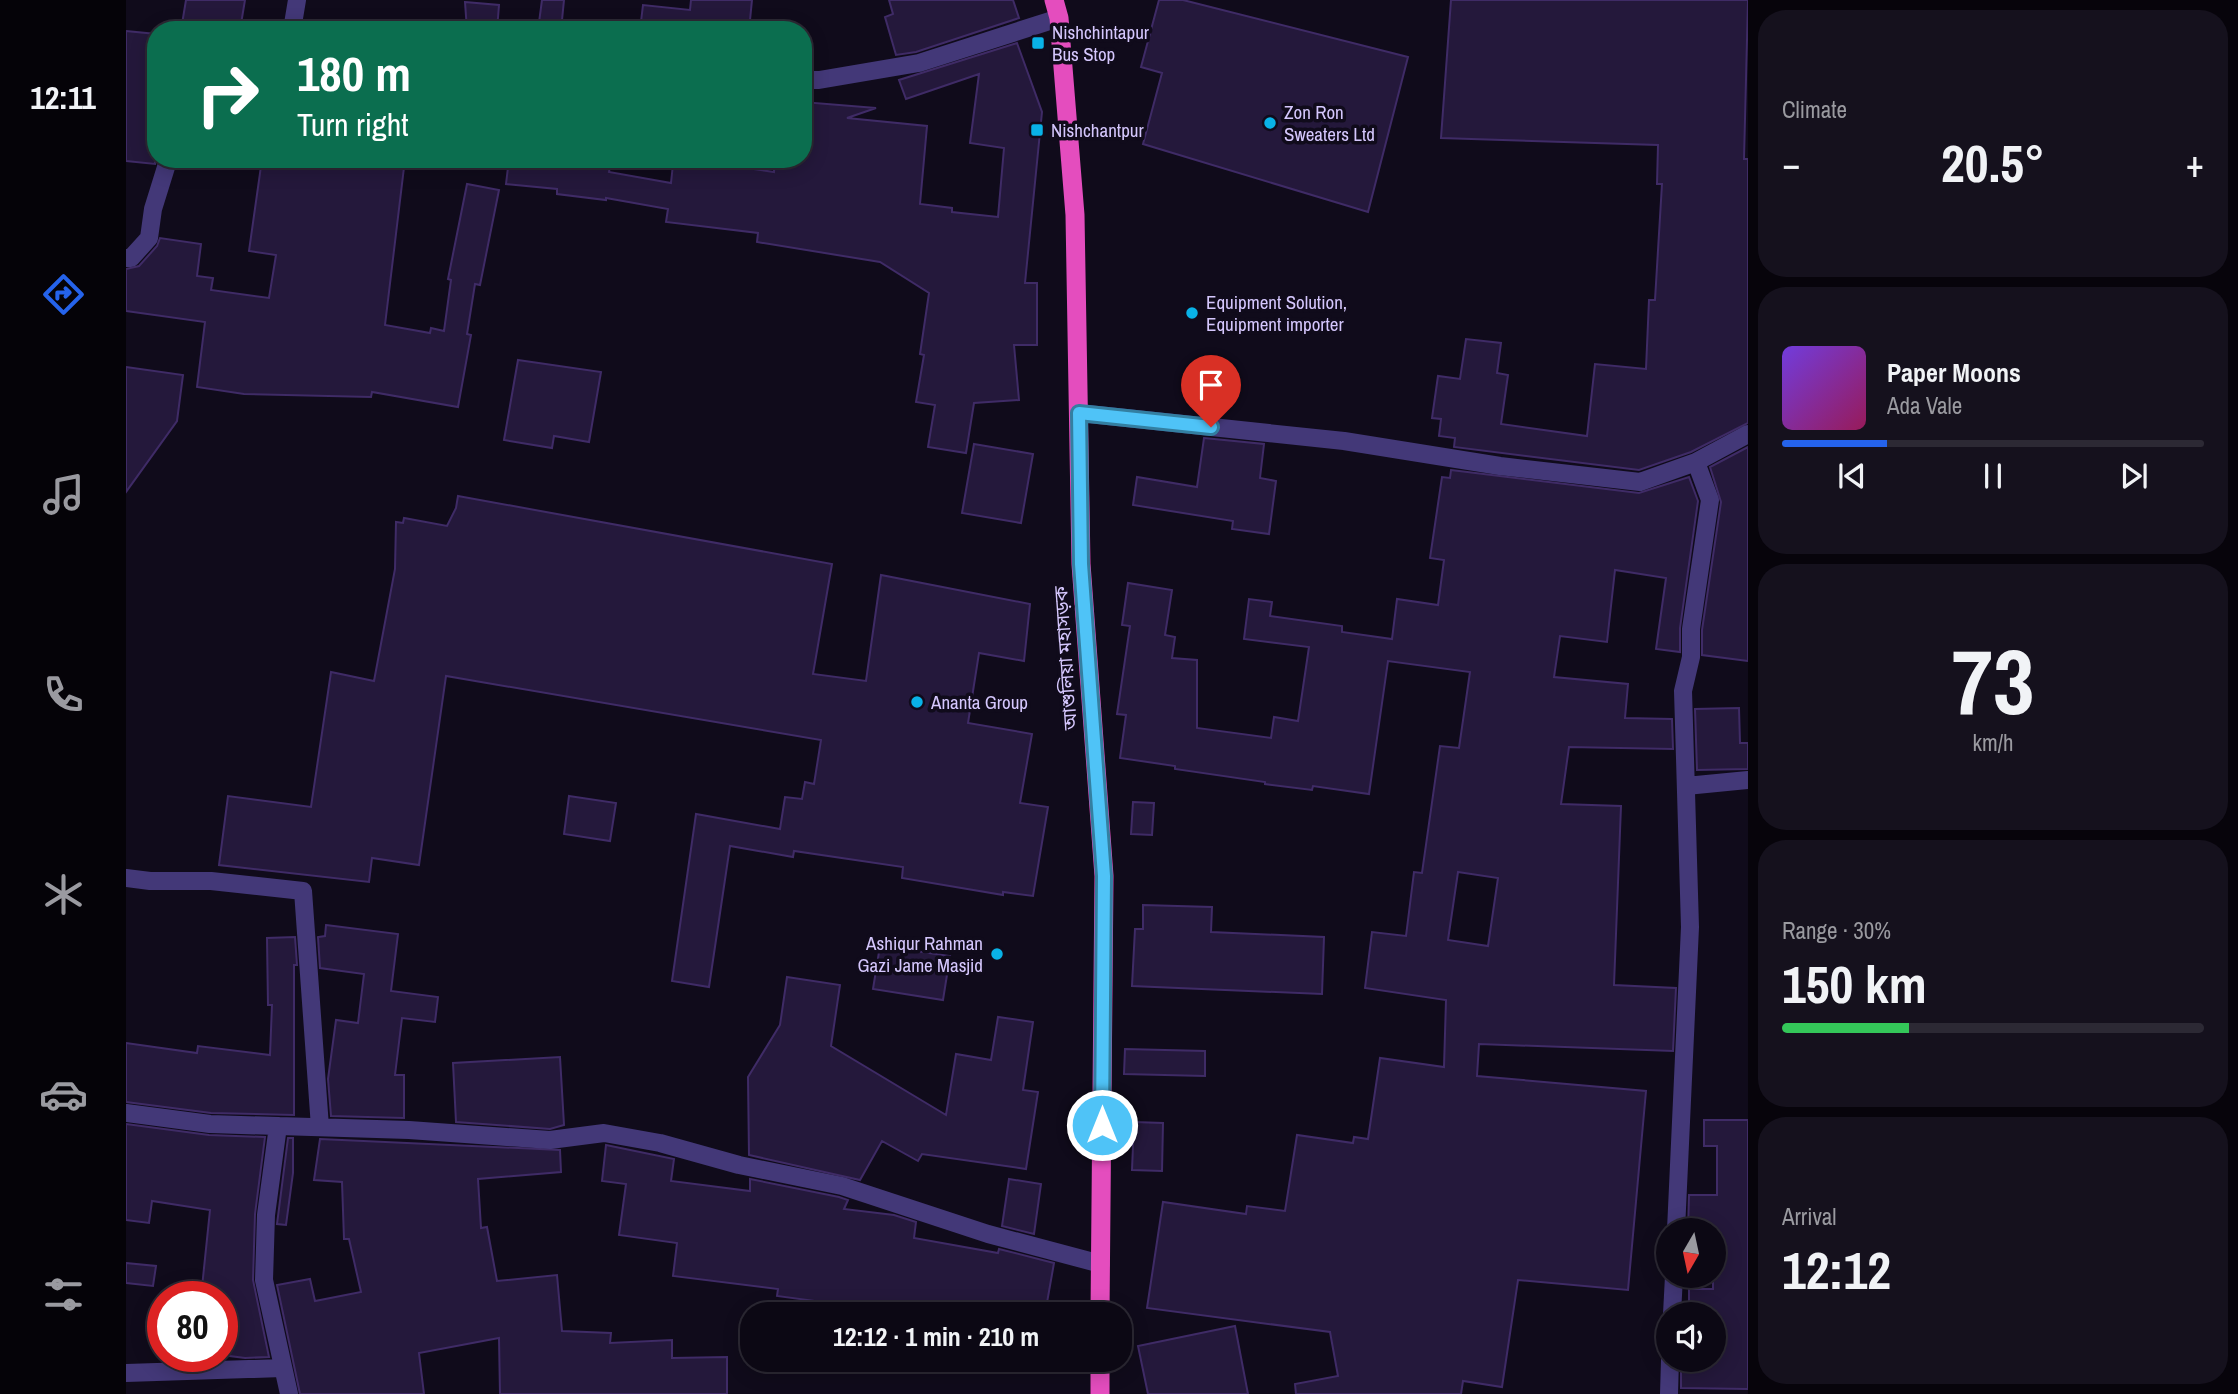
<!DOCTYPE html>
<html lang="en">
<head>
<meta charset="utf-8">
<style>
  body { margin:0; font-family:"Archivo Narrow","Noto Sans Bengali",sans-serif; background:#15111d; color:#f1f3f6; height:100vh; display:flex; flex-direction:column; font-size:26px; white-space:nowrap }
  * { box-sizing:border-box; margin:0 }
  p { font-size:23px; color:#9a9aa0 }
  .icon { flex:none; width:38px; height:38px; fill:none; stroke:currentColor; stroke-width:2; stroke-linecap:round; stroke-linejoin:round }
  .map { position:relative; flex:1; overflow:hidden }
  .panel { display:flex; flex-direction:column; gap:10px; padding:10px; background:#07040b; width:490px }
  .panel>* { flex:none }
  .hud { position:absolute; left:21px; top:21px; width:665px; height:147px; border-radius:28px; box-shadow:0 4px 18px #0003,0 0 0 2px #2c2934; background:#0b6e4f; color:#fff; overflow:hidden }
  .needle { width:46px; rotate:189deg }
  .controls { position:absolute; left:1530px; top:1218px; display:grid; gap:14px }
  .controls a { display:grid; place-items:center; width:70px; height:70px; border-radius:50%; background:#0c0814; box-shadow:0 4px 18px #0003,0 0 0 2px #2c2934; font-size:35px }
  .speed { position:absolute; left:21px; top:1281px; display:flex; gap:14px; font-size:35px; font-weight:700; text-align:center }
  .speed>* { display:grid; place-content:center; width:91px; height:91px; border-radius:50%; background:#0c0814; box-shadow:0 4px 18px #0003,0 0 0 2px #2c2934; line-height:1 }
  .speed .limit { border:10px solid #d22; background:#fff; color:#111 }
  .pin { position:absolute; display:grid; place-items:center; width:60px; height:60px; color:#fff; margin:-72px -30px; border-radius:50% 50% 50% 0; rotate:-45deg; box-shadow:0 0 7px #0007 }
  .pin .icon { rotate:45deg }
  .me { position:absolute; width:77px; margin:-38px; rotate:0deg; stroke-linejoin:round; filter:drop-shadow(0 0 5px #0008) }
  .turn { display:flex; align-items:center; gap:24px; height:147px; padding:0 35px; font-size:32px }
  .turn .icon { width:91px; height:91px; stroke-width:2.5 }
  .turn b { display:block; font-size:49px; line-height:60px }
  .big { font-size:52px; font-weight:800; line-height:1.1 }
  .panel .widget { flex:1; display:flex; flex-direction:column; justify-content:center; gap:10px; min-width:0; padding:0 24px; border-radius:28px; background:#15111d }
  .panel .dial { align-items:center; gap:0 }
  .dial b { font-size:91px; line-height:1 }
  .song { display:flex; align-items:center; gap:21px }
  .cover { width:84px; height:84px; border-radius:10px; background:linear-gradient(135deg,hsl(260 70% 55%),hsl(330 70% 35%)) }
  .played { height:7px; border-radius:4px; background:linear-gradient(90deg,#2563eb 25%,#2c2934 25%) }
  .keys { display:flex; justify-content:space-around; direction:ltr }
  .heat { display:flex; justify-content:space-between; align-items:center; font-size:38px; direction:ltr }
  .charge { height:10px; border-radius:5px; background:linear-gradient(90deg,#34c759 30%,#2c2934 0) }
  .trip { position:absolute; left:614px; top:1302px; width:392px; height:70px; border-radius:28px; background:#0c0814; box-shadow:0 4px 18px #0003,0 0 0 2px #2c2934; font-weight:800; line-height:70px; text-align:center }
  main { display:flex; flex:1; min-height:0 }
  .dock { display:flex; flex-direction:column; width:126px; justify-content:space-around; align-items:center; background:#050308; color:#9a9aa0 }
  .dock .icon { width:49px; height:49px }
  .dock .selected { color:#2563eb }
  .dock b { font-size:32px; color:#f1f3f6 }
  .map>svg:first-child { display:block }
  .building { fill:#24183b; stroke:#3f2b66; stroke-width:2; fill-rule:evenodd }
  .lines { fill:none; stroke-linecap:round; stroke-linejoin:round }
  .minor { stroke:#433878; stroke-width:18 }
  .trunk { stroke:#e44dbe; stroke-width:19 }
  .route-casing { stroke:#337fa1; stroke-width:18 }
  .route { stroke:#4fc3f7; stroke-width:12 }
  .poi-dot { fill:#09b2e7; stroke:#100b1b; stroke-width:2.5 }
  .labels { text-anchor:middle; dominant-baseline:central; stroke-width:7; stroke-linejoin:round; paint-order:stroke }
  .poi-label { font-size:19px; fill:#d5c7fd; stroke:#100b1b; text-anchor:start }
  .street-label { font-size:19px; fill:#d5c7fd; stroke:#100b1b }
</style>
</head>
<body>
<main>
<nav class="dock">
<b>12:11</b>
<svg class="icon selected" aria-label="directions" viewBox="0 0 24 24"><path d="M12 3l9 9-9 9-9-9zM9 14v-3h6M13 9l2 2-2 2"/></svg>
<svg class="icon" aria-label="music" viewBox="0 0 24 24"><path d="M9 18V5l10-2v13"/><circle cx="6" cy="18" r="3"/><circle cx="16" cy="16" r="3"/></svg>
<svg class="icon" aria-label="phone" viewBox="0 0 24 24"><path d="M5 4h4l2 5-3 2q2 4 5 5l2-3 5 2v4C11 20 4 13 5 4z"/></svg>
<svg class="icon" aria-label="climate" viewBox="0 0 24 24"><path d="M12 3v18M4 7l16 10M4 17L20 7"/></svg>
<svg class="icon" aria-label="car" viewBox="0 0 24 24"><path d="M5 17H2v-5l4-1 3-4h7l3 4 3 1v5h-3M9 17h6M6 11h13"/><circle cx="7" cy="17" r="2"/><circle cx="17" cy="17" r="2"/></svg>
<svg class="icon" aria-label="filters" viewBox="0 0 24 24"><path d="M4 7h16M4 17h16"/><circle cx="9" cy="7" r="2"/><circle cx="15" cy="17" r="2"/></svg>
</nav>
<div class="map">
<svg width="1622" height="1394" viewBox="0 0 1622 1394">
  <rect width="100%" height="100%" fill="#100b1b"/>
  <path class="building" d="M60 0H119L114 30H55Z
    M416 0H438L435 30H412Z
    M565 0H626L623 30H514L517 5 564 10Z
    M763 0H887L893 18 790 52 770 55 759 17 767 14Z
    M1033 0H1057L1282 57 1242 212 1017 144 1036 73 1015 67Z
    M1325 0H1622L1618 159H1622V423L1565 452 1513 470 1328 447 1329 438 1313 436 1315 419 1306 418 1312 376 1334 379 1340 339 1375 343 1371 373 1382 375 1375 424 1461 436 1469 364 1520 369 1523 300H1529L1536 184H1531L1532 145 1315 138Z
    M339 2 373 5 371 30H341Z
    M0 31 30 34 29 164 0 161Z
    M891 43 916 112 899 283H911V345H888L893 400 848 403 840 453 802 447 809 405 790 402 798 355 794 354 803 293 754 262 631 242 632 233 540 222 542 209 480 198V200L431 194V189L380 184 383 159H485L483 172 545 183 547 164 563 166 564 159H607L606 166 648 172 649 159H677V102L750 108 721 118 801 126 794 204 826 208V212L872 217 878 148 844 143 853 74 780 99 773 80Z
    M136 159H279L259 325 304 333 305 328 318 331 325 280 322 279 341 184 373 190 354 285 349 284 341 334 345 335 332 407 246 392 245 397 118 394 71 387 79 322 0 311V269L13 266 31 246 34 238 75 244 71 276 87 278 85 290 143 298 150 255 123 251Z
    M392 360 475 372 463 442 428 436 426 448 378 440Z
    M0 367 57 375 51 421 0 492Z
    M1078 438 1138 444 1134 478 1150 481 1143 534 1106 529 1107 521 1007 505 1011 477 1071 487Z
    M848 444 907 454 895 523 836 513Z
    M1622 447V661L1576 655V630L1595 502 1584 467Z
    M1325 470 1513 493 1563 477 1572 501 1554 628V652L1530 649 1540 578 1489 570 1481 642 1434 636 1428 677 1502 684 1499 718 1546 719 1547 749 1443 747 1435 804 1495 806 1488 985 1550 988 1547 1051 1353 1044 1351 1076 1520 1091 1502 1290 1392 1280 1376 1387 1337 1381 1335 1394H1170L1169 1384 1212 1376 1204 1332 1021 1308 1037 1202 1120 1214 1121 1206 1159 1211 1171 1135 1227 1143 1228 1137 1242 1139 1254 1058 1318 1067 1320 1000 1239 988 1246 932 1280 936 1288 872 1296 873 1314 746 1333 748 1344 672 1262 661 1243 794 1187 786 1186 790 1139 784V782L1049 769V766L994 758 1000 715 991 714 1004 626 996 625 1002 583 1046 590 1039 635 1049 637 1046 658 1071 660V728L1145 738 1148 717 1172 721 1183 647 1118 639 1123 599 1146 602 1144 616 1216 626V632L1266 639 1271 599 1312 605 1318 560 1304 558 1316 477 1324 478ZM1332 872 1372 878 1362 946 1322 940Z
    M332 496 706 564 687 674 740 681 755 575 904 604 898 661 853 653 842 723 906 734 894 803 922 807 907 896 877 892V895L776 878 777 867 668 851 667 857 604 846 583 987 546 981 570 814 654 829 659 797 676 799 679 782 688 784 695 740 320 676 293 865 246 858 243 882 93 865 102 796 185 807 205 672 248 681 269 569 270 522 277 523 278 518 321 526 330 508Z
    M1613 708 1614 743H1622V769L1571 770 1569 709Z
    M443 796 490 803 484 841 438 834Z
    M1007 802 1028 803 1026 835 1005 834Z
    M1017 905 1086 907 1085 932 1198 937 1196 994 1006 986 1009 929H1017Z
    M200 925 272 934 265 991 312 997 309 1022 276 1018 269 1075H278V1118L205 1116 202 1079 210 1020 232 1023 238 974 194 968 192 937 199 936Z
    M169 937 171 965H168V1115L85 1113 0 1102V1043L71 1053 72 1046 144 1055 146 1005H142L141 938Z
    M754 946 824 956 817 1000 747 989Z
    M661 977 714 985 705 1046 820 1115 830 1054 865 1060 872 1017 907 1022 897 1090 912 1092 900 1169 796 1154 792 1161 756 1141 734 1180 623 1155 622 1077 654 1025Z
    M999 1049 1079 1051V1076L998 1074Z
    M434 1057 438 1125 424 1129 330 1122 327 1063Z
    M1578 1120H1622V1389L1555 1388V1360H1587V1311H1563V1289H1587V1230H1562L1563 1195H1591V1146H1578Z
    M1008 1122 1037 1123 1036 1171 1006 1170Z
    M0 1124 83 1135 139 1137 129 1214 127 1280 143 1357 119 1358 96 1355V1297H75L84 1210 26 1201 23 1223 0 1220Z
    M162 1138H167V1173L160 1225 151 1224Z
    M194 1139 434 1150 435 1172 352 1179 355 1228 361 1227 371 1281 431 1275 436 1331 485 1333 484 1343 546 1340V1358L601 1357V1394H374L373 1338 293 1353 298 1394H174L151 1285 184 1279 189 1301 235 1292 223 1239H218L216 1182 188 1180Z
    M480 1145 548 1159 545 1181 624 1191V1179L713 1197 722 1200 718 1209 768 1215 790 1222 788 1238 872 1253 873 1249 928 1263 919 1314H818L779 1307V1313L651 1296 652 1289 547 1276 551 1243 493 1235 500 1184 476 1181Z
    M883 1179 915 1184 908 1234 876 1226Z
    M0 1263 30 1266 27 1286 0 1283Z
    M1109 1326 1122 1394H1022L1012 1346Z"/>
  <g class="lines">
    <path class="minor" d="M166 30 171 0
      M677 80H693L793 63 933 18
      M0 258H5L23 238 27 209 41 164 50 159
      M953 413 1218 441 1374 466 1514 482 1570 462 1622 434
      M1560 786 1622 780
      M0 878 24 881H85L177 891 194 1127
      M0 1113 84 1124 283 1130 424 1140 478 1133 534 1143 613 1165 716 1186 862 1234 975 1264
      M152 1126 140 1215 138 1280 163 1394
      M1550 1230 1564 927 1557 691 1565 657V629L1584 500 1570 462
      M1546 1314 1548 1276
      M0 1373 156 1368
      M1543 1394 1544 1360"/>
    <path class="trunk" d="M928 0 933 18 949 215 955 564 978 876 974 1314
      M974 1394V1360"/>
  </g>
  <g class="lines">
    <defs>
      <path id="route" d="M976 1125 978 876 955 564 953 413 1085 427"/>
    </defs>
    <use href="#route" class="route-casing"/>
    <use href="#route" class="route"/>
  </g>
  <g class="poi-dot">
    <rect x="905" y="36" width="14" height="14" rx="3.5"/>
    <circle cx="1144" cy="123" r="7"/>
    <rect x="904" y="123" width="14" height="14" rx="3.5"/>
    <circle cx="1066" cy="313" r="7"/>
    <circle cx="791" cy="702" r="7"/>
    <circle cx="871" cy="954" r="7"/>
  </g>
  <g class="labels">
    <g class="poi-label">
      <text x="926" y="32">Nishchintapur<tspan x="926" dy="22">Bus Stop</tspan></text>
      <text x="1158" y="112">Zon Ron<tspan x="1158" dy="22">Sweaters Ltd</tspan></text>
      <text x="925" y="130">Nishchantpur</text>
      <text x="1080" y="302">Equipment Solution,<tspan x="1080" dy="22">Equipment importer</tspan></text>
      <text x="805" y="702">Ananta Group</text>
      <text x="857" y="943" text-anchor="end">Ashiqur Rahman<tspan x="857" dy="22">Gazi Jame Masjid</tspan></text>
    </g>
    <g class="street-label">
      <text transform="translate(939 658) rotate(-94)">আশুলিয়া মহাসড়ক</text>
    </g>
  </g>
</svg>
<div class="controls">
<a><svg class="needle" viewBox="-14 -14 28 28"><path d="M0-13l5 13h-10z" fill="#e53935"/><path d="M0 13l5-13h-10z" fill="#9a9aa0"/></svg></a>
<a><svg class="icon" aria-label="sound" viewBox="0 0 24 24"><path d="M4 9h4l5-4v14l-5-4H4zM17 9q2 3 0 6"/></svg></a>
</div>
<div class="speed"><div class="limit">80</div></div>
<div class="pin" style="left:1085px;top:427px;background:#d93025"><svg class="icon" aria-label="arrive" viewBox="0 0 24 24"><path d="M6 21V4h12l-3 4 3 4H6"/></svg></div>
<svg class="me" style="left:976px;top:1125px" viewBox="-20 -20 40 40"><circle r="17" fill="#4fc3f7" stroke="#fff" stroke-width="3"/><path d="M0-11L8 9 0 5-8 9z" fill="#fff"/></svg>
<div class="trip">12:12 · 1 min · 210 m</div>
<div class="hud">
<div class="turn"><svg class="icon" aria-label="right" viewBox="0 0 24 24"><path d="M7 20v-9h11M14 6l5 5-5 5"/></svg><div><b>180 m</b>Turn right</div></div>
</div>
</div>
<section class="panel">
<div class="widget"><p>Climate</p>
<div class="heat"><a>−</a><b class="big">20.5°</b><a>+</a></div>
</div>
<div class="widget">
<div class="song"><i class="cover"></i><div><b>Paper Moons</b><p>Ada Vale</p></div></div>
<div class="played"></div>
<div class="keys"><svg class="icon" aria-label="previous" viewBox="0 0 24 24"><path d="M18 5L8 12l10 7zM5 5v14"/></svg><svg class="icon" aria-label="pause" viewBox="0 0 24 24"><path d="M8 5v14M16 5v14"/></svg><svg class="icon" aria-label="next" viewBox="0 0 24 24"><path d="M6 5l10 7-10 7zM19 5v14"/></svg></div>
</div>
<div class="widget dial"><b>73</b><p>km/h</p></div>
<div class="widget"><p>Range · 30%</p><b class="big">150 km</b><div class="charge"></div></div>
<div class="widget"><p>Arrival</p><b class="big">12:12</b></div>
</section>
</main>
</body>
</html>
